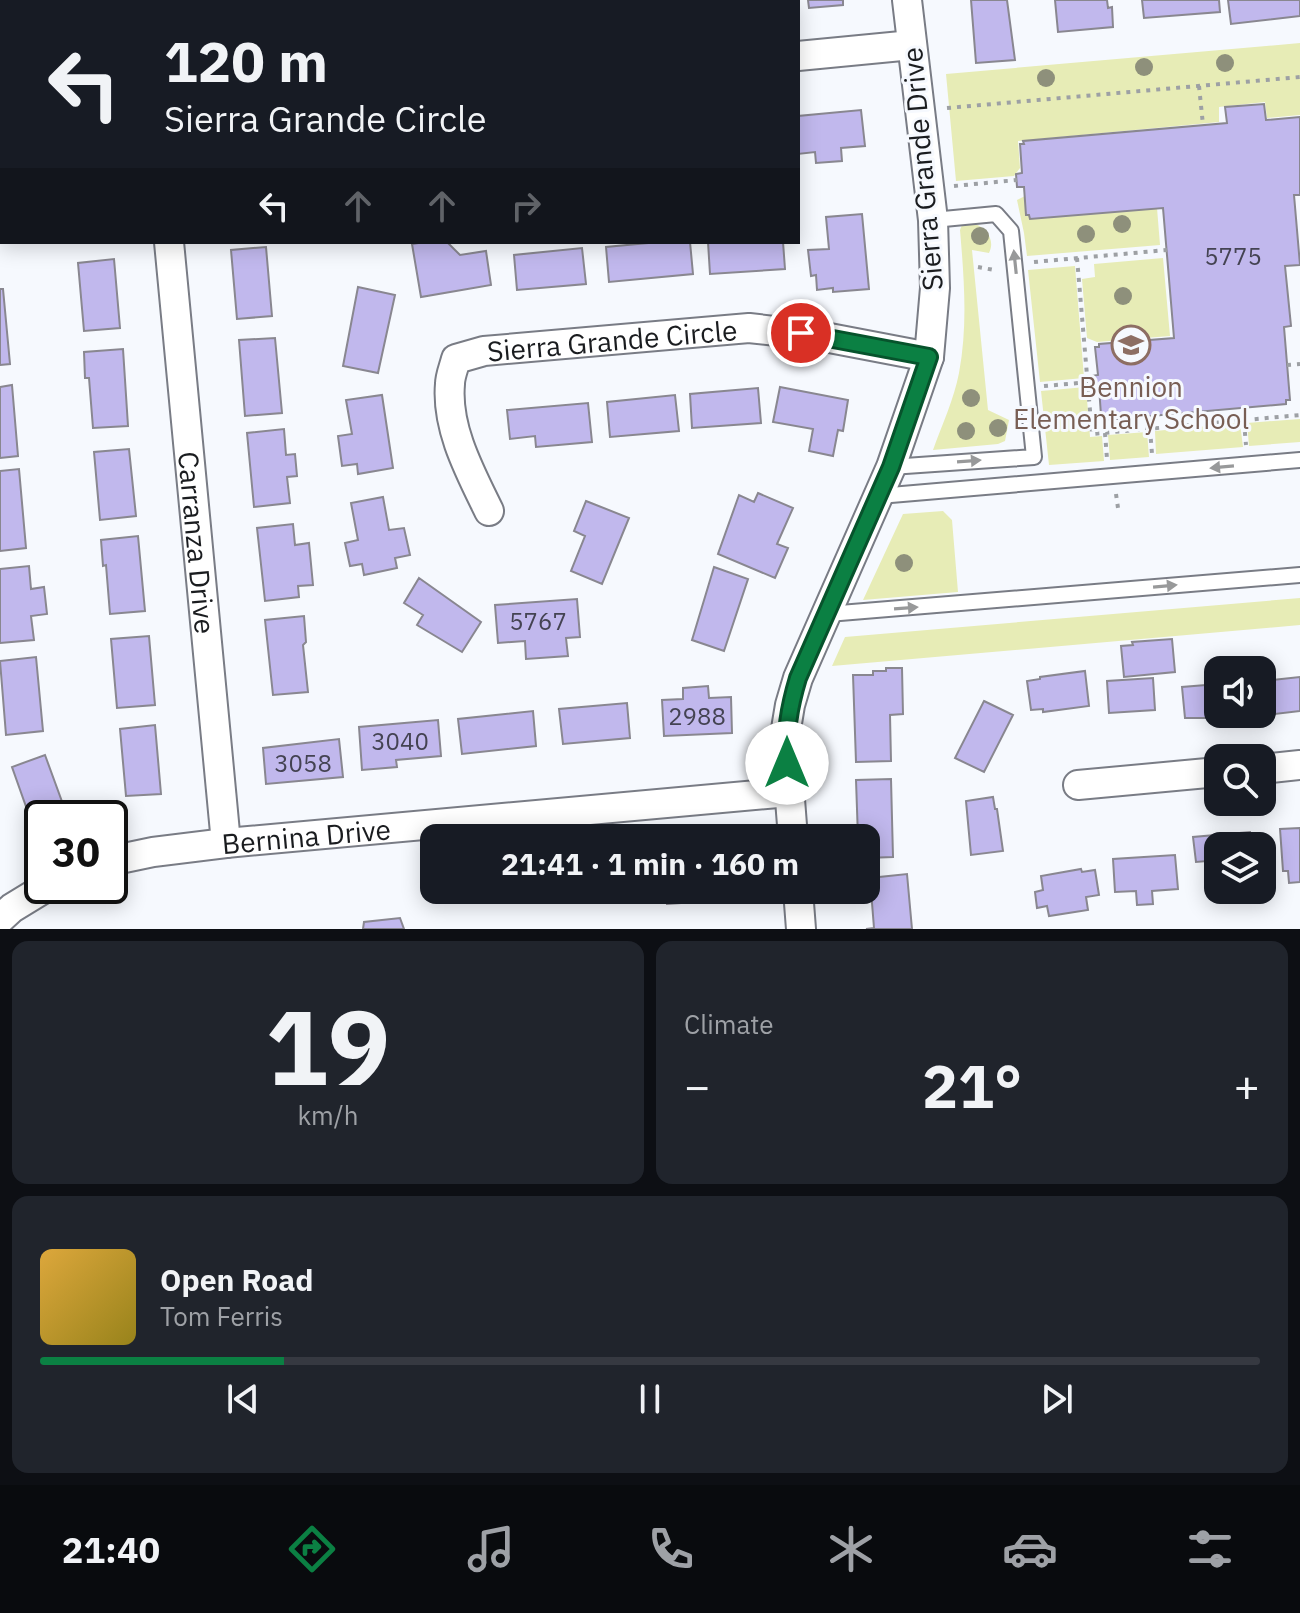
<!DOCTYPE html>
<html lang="en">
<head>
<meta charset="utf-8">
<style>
  body { margin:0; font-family:"IBM Plex Sans",sans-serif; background:#20242c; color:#f1f3f6; height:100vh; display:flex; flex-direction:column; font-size:30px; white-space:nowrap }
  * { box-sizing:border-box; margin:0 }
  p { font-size:26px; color:#9ea1a6 }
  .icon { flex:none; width:44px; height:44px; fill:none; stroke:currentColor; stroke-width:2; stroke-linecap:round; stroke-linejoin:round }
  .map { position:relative; height:929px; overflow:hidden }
  .details { display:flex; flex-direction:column; gap:12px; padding:12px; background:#0d0f14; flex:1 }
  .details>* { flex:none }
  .hud { position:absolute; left:0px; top:0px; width:800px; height:244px; box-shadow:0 4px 20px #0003; background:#171b24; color:#f1f3f6; overflow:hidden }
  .buttons { position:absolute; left:1204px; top:656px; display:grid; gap:16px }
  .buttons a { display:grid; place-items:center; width:72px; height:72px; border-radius:16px; background:#171b24; box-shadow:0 4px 20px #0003; font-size:40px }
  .speed { position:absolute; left:24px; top:800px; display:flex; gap:16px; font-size:40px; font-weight:700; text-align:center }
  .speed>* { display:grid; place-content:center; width:104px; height:104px; border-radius:50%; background:#171b24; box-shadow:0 4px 20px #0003; line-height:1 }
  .speed .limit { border:4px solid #111; border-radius:12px; background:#fff; color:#111 }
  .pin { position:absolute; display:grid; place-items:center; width:68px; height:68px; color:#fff; margin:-34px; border:4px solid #fff; border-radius:50%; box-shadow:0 2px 8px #0007 }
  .me { position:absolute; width:88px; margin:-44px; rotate:0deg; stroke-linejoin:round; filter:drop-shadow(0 0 6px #0008) }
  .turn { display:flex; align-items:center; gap:28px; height:168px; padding:0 32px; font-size:36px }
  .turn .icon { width:104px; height:104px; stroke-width:2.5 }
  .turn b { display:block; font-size:56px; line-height:68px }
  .lanes { display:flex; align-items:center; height:76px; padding:0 32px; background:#0003; justify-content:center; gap:40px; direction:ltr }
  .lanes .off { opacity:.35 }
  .big { font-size:60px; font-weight:700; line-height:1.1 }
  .details .widget { flex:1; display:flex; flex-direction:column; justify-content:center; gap:12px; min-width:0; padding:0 28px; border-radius:16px; background:#20242c }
  .details .dial { align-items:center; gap:0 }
  .dial b { font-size:104px; line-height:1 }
  .song { display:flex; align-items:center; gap:24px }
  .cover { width:96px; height:96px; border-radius:12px; background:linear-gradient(135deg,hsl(40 70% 55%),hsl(50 70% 35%)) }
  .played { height:8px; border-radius:4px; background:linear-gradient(90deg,#0b8043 20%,#363941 20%) }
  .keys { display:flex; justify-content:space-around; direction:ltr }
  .heat { display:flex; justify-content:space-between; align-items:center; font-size:44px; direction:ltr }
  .details .tiles { flex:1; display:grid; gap:12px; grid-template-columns:1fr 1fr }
  .widget:last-child { grid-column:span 2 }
  .trip { position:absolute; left:420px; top:824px; width:460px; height:80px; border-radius:16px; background:#171b24; box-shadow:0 4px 20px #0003; font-weight:700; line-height:80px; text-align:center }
  .dock { display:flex; height:128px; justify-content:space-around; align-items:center; background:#090b0e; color:#9ea1a6 }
  .dock .icon { width:56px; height:56px }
  .dock .active { color:#0b8043 }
  .dock b { font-size:36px; color:#f1f3f6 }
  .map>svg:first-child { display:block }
  .green { fill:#e7ecb6 }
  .building { fill:#c1b8ed; stroke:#898790; stroke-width:2 }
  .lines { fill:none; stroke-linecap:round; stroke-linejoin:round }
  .lane-casing { stroke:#797c85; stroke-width:18 }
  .street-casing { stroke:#797c85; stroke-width:32 }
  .path { stroke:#9da0a4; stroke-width:4; stroke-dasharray:4 6; stroke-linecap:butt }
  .lane { stroke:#fff; stroke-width:14 }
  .street { stroke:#fff; stroke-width:28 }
  .tree { fill:#8e907b }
  .oneway { fill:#98999a }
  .route-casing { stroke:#07532c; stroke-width:20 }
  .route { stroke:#0b8043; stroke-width:14 }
  .labels { text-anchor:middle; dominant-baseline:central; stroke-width:6; stroke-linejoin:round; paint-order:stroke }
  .number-label { font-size:24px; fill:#444352 }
  .street-label { font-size:28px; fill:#1a1c1f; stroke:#f6f9fe }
  .education-label { font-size:28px; fill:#785e54; stroke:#f6f9fe }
</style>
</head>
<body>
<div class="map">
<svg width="1300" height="929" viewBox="0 0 1300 929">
  <rect width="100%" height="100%" fill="#f6f9fe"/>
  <path class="green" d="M1300 43V115L1267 118 1265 102 1219 107V122L1018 141 1020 168 1014 176 956 181 946 74Z
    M1025 196 1026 215H1029L1030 219 1157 208 1160 245 1027 256 1024 233 1017 200Z
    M975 224C988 229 995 241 989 253L972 250 988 410 1009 420 1005 441 998 444 933 450C942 425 954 399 959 373 968 325 964 278 960 230L962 225Z
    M1163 258 1170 336 1097 342 1087 338 1082 279 1095 277 1094 264Z
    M1075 266 1084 378 1040 382 1028 270Z
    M1086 387 1090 437 1102 436 1104 461 1049 465 1041 391Z
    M1300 419V442L1249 446 1247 423Z
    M1240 423 1243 447 1156 454 1155 431Z
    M1147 432 1149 457 1110 460 1108 435Z
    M943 511 952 520 958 592 863 600 903 514Z
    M1300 598V625L832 666 845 637Z"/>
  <path class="building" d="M413 0H483V2H413Z
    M504 0H581V2H504Z
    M603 0H671V2H603Z
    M697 0H766V1L698 2Z
    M808 0H843V5L809 8Z
    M971 0H1007L1015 60 976 63Z
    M1055 0H1107L1108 8 1112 7 1113 27 1058 32Z
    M1142 0H1219L1220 12 1144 18Z
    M1228 0H1300V16L1231 24Z
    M1264 104 1266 120 1300 117V195H1294L1300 265 1285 266 1291 326 1284 327 1290 400H1286V404L1106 420 1105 415H1101L1099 387 1092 388 1091 376 1098 375 1095 347H1099V344L1174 338 1163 208 1030 219 1029 215H1026L1024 187H1017L1016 174 1022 173 1020 144H1024L1023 141 1227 123 1225 107Z
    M861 110 865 146 841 148 842 161 816 163 815 152 798 154V116Z
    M862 214 869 289 833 292V288L817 290 816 275 811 276 808 250 829 249 826 217Z
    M425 242H447L460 255 486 251 491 285 421 297 412 244Z
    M659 242H690L693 274 609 282 606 247Z
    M708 242H783L785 269 710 274Z
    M266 247 272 316 237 319 231 250Z
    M582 248 586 284 517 290 514 255Z
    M114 259 120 328 84 331 78 263Z
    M358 287 395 295 378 373 343 366Z
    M0 289H3L10 364 0 365Z
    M275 338 282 413 245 416 239 340Z
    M123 349 128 426 93 428 89 378H85L84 352Z
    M12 385 18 456 0 458V387Z
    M780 387 848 400 843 431 838 430 833 456 809 451 813 429 773 422Z
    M758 388 761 423 692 428 690 394Z
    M382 395 393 468 358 474 357 464 342 466 338 436 352 434 346 400Z
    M675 395 679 431 610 437 607 402Z
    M588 403 592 442 536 447 535 436 510 439 507 410Z
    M284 429 286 455 295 454 297 476 287 477 290 503 254 507 247 433Z
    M129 449 136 516 100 520 94 452Z
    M19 469 26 548 0 551V471Z
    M758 493 793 508 777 544 788 548 775 578 718 554 739 495 754 502Z
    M383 497 389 530 404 528 410 555 395 558 397 568 364 575 362 564 350 566 345 543 358 540 351 503Z
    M586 501 629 518 602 584 571 571 585 536 574 531Z
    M293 524 295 545 309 543 313 585 298 586 299 597 265 601 257 528Z
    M138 536 145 611 110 614 106 565 103 566 101 540Z
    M29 566 31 589 44 587 47 614 31 616 34 640 0 643V569Z
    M714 567 748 579 724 651 692 640Z
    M419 578 481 622 462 652 417 625 423 615 404 603Z
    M577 599 580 637 566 638 568 656 526 659 525 641 498 643 495 605Z
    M304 616 306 642 303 645 308 692 273 695 265 620Z
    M149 636 155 705 117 708 111 639Z
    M1172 639 1175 672 1124 677 1121 646 1133 645 1132 642Z
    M36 657 43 731 6 735 0 661Z
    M886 668H902L903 714 890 715 891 761 856 762 853 675H873V671H886Z
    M1085 671 1089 706 1043 712V709L1031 710 1027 681 1040 679V677Z
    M1300 677V711L1275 714 1274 710 1263 711 1262 681Z
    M1153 678 1155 710 1109 713 1107 681Z
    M1218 684V714H1227H1220V718H1185L1182 687Z
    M708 686 709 698 731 697 732 733 664 736 662 700 683 699V688Z
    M984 701 1013 715 984 772 955 758Z
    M627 703 630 738 563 744 559 709Z
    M533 711 536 746 462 754 458 719Z
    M438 720 441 756 396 760 397 767 362 770 359 727Z
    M155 725 161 794 126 796 120 729Z
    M339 739 343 777 266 784 263 748Z
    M45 755 68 818H42V829L35 832 12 767Z
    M891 779 893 857 866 858V838H858L856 780Z
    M993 797 995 809H997L1003 851 971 855 966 801Z
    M1300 828V882L1289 883 1288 871H1283L1280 829Z
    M1250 832 1252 846H1218V869L1208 870 1207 861 1196 862 1193 837Z
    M1175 855 1178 889 1152 891 1153 904 1137 905 1136 891 1115 892 1113 859Z
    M1081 869 1082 872 1095 870 1099 895 1086 897 1088 910 1049 916 1047 906 1037 908 1035 892 1043 890 1041 876Z
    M907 874 912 929H866L874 928 870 878Z
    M666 890H741V899L667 904Z
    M400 918 404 929H363L364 922Z"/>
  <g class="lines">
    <defs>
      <path id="lane" d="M891 467 1034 457 1011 231 996 214 933 220
        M879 496 1300 460
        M828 614 1300 575"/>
      <g id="street">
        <path d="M798 56 912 45"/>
        <path id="s1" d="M169 242 226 843"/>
        <path id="s2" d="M489 511C470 472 446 428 450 384 450 376 454 367 456 359L484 351 749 328 819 336 929 357"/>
        <path d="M1262 769 1300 765"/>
        <path d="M1078 785 1218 772"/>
        <path d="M793 838 785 735 790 705 798 678 891 467 929 357 935 288 933 220 907 0"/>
        <path id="s3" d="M110 861 153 852 226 843 789 792"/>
        <path d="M798 890 801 929"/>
        <path d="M0 919 12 908 48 886"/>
      </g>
    </defs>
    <use href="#lane" class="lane-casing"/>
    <use href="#street" class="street-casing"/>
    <path class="path" d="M1199 86 1203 125
      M947 108 1300 77
      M954 186 1017 180
      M1077 258 1092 434 1300 415
      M1034 262 1167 250
      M978 267 994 270
      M1287 365 1300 364
      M1044 386 1091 382
      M1244 422 1246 445
      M1150 429 1152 454
      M1105 433 1107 459
      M1116 494 1118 508"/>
    <use href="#lane" class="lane"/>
    <use href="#street" class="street"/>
  </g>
  <g class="tree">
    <circle cx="1225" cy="63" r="9"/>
    <circle cx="1144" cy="67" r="9"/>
    <circle cx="1046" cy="78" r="9"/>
    <circle cx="1122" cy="224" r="9"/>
    <circle cx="1086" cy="234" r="9"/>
    <circle cx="980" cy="236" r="9"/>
    <circle cx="1123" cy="296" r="9"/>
    <circle cx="971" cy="398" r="9"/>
    <circle cx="998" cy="428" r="9"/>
    <circle cx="966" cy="431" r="9"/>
    <circle cx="904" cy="563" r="9"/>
  </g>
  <defs><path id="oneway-solid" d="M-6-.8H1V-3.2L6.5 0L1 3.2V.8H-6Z" transform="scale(2)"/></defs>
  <g class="oneway">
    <use href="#oneway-solid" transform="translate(1015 262) rotate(-96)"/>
    <use href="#oneway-solid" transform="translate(969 461) rotate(-4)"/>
    <use href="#oneway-solid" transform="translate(1222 467) rotate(175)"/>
    <use href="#oneway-solid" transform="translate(1165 586) rotate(-5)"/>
    <use href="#oneway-solid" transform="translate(906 608) rotate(-4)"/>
  </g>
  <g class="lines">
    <defs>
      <path id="route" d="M787 763C785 733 789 708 798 678L891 467 929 357 801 333"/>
    </defs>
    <use href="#route" class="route-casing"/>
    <use href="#route" class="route"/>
  </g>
  <defs>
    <symbol id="school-ring" viewBox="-11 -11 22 22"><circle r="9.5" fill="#f6f9fe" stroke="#8d6e63" stroke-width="1.5"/><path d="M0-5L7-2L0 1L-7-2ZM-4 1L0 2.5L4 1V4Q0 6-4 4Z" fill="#8d6e63"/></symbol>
  </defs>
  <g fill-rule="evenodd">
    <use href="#school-ring" x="1109" y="323" width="44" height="44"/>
  </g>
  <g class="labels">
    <g class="number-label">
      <text x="1233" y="256">5775</text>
      <text x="538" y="621">5767</text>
      <text x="697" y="716">2988</text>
      <text x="400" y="741">3040</text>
      <text x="303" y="763">3058</text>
    </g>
    <g class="street-label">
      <text transform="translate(922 169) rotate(-95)">Sierra Grande Drive</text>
      <text stroke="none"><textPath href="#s2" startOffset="318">Sierra Grande Circle</textPath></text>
      <text stroke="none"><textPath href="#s1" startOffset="302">Carranza Drive</textPath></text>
      <text stroke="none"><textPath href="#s3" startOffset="198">Bernina Drive</textPath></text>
    </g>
    <g class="education-label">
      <text x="1131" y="386">Bennion<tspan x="1131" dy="32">Elementary School</tspan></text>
    </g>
  </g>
</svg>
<div class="buttons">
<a><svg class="icon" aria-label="sound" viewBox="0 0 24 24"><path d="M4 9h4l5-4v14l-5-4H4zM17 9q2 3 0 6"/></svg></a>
<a><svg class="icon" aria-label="search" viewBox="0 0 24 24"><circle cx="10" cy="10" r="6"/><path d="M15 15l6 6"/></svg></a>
<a><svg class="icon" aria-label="layers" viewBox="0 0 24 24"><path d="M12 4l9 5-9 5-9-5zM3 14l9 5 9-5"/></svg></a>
</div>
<div class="speed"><div class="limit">30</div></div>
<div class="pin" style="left:801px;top:333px;background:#d93025"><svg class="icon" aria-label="arrive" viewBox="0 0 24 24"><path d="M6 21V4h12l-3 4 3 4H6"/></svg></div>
<svg class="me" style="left:787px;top:763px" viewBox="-20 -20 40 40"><circle r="19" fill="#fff"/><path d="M0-13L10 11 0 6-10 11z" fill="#0b8043"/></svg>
<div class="trip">21:41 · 1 min · 160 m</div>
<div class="hud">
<div class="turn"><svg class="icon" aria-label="left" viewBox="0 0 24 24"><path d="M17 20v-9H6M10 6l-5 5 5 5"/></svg><div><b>120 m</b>Sierra Grande Circle</div></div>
<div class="lanes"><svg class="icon" aria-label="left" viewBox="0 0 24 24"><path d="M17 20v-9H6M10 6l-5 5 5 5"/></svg><svg class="icon off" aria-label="ahead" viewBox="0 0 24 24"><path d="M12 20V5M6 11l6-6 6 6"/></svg><svg class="icon off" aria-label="ahead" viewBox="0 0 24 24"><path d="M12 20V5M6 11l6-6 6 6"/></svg><svg class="icon off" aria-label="right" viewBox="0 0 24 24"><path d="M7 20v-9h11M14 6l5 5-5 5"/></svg></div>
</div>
</div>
<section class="details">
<div class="tiles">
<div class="widget dial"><b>19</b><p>km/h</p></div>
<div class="widget"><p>Climate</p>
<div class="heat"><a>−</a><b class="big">21°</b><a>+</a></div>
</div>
<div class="widget">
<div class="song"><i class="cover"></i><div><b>Open Road</b><p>Tom Ferris</p></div></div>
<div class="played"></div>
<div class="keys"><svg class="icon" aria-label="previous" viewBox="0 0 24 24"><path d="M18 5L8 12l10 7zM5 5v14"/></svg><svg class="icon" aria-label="pause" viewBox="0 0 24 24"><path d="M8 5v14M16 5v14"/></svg><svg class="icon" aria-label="next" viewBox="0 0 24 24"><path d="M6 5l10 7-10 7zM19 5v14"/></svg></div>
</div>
</div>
</section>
<nav class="dock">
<b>21:40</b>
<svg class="icon active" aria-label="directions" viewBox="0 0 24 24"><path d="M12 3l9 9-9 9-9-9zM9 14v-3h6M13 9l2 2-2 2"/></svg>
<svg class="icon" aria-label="music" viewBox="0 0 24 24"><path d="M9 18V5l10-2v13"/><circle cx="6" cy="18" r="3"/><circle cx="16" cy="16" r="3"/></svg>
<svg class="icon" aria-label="phone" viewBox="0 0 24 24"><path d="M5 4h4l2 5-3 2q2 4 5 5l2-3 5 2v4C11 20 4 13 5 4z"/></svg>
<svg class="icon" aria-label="climate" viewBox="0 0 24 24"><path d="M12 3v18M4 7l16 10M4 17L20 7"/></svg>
<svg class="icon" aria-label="car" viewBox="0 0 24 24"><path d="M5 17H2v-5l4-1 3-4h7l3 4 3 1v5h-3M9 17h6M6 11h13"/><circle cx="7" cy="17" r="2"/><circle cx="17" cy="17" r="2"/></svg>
<svg class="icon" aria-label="filters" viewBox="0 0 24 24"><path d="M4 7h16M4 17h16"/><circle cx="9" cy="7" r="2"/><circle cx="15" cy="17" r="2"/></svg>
</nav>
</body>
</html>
